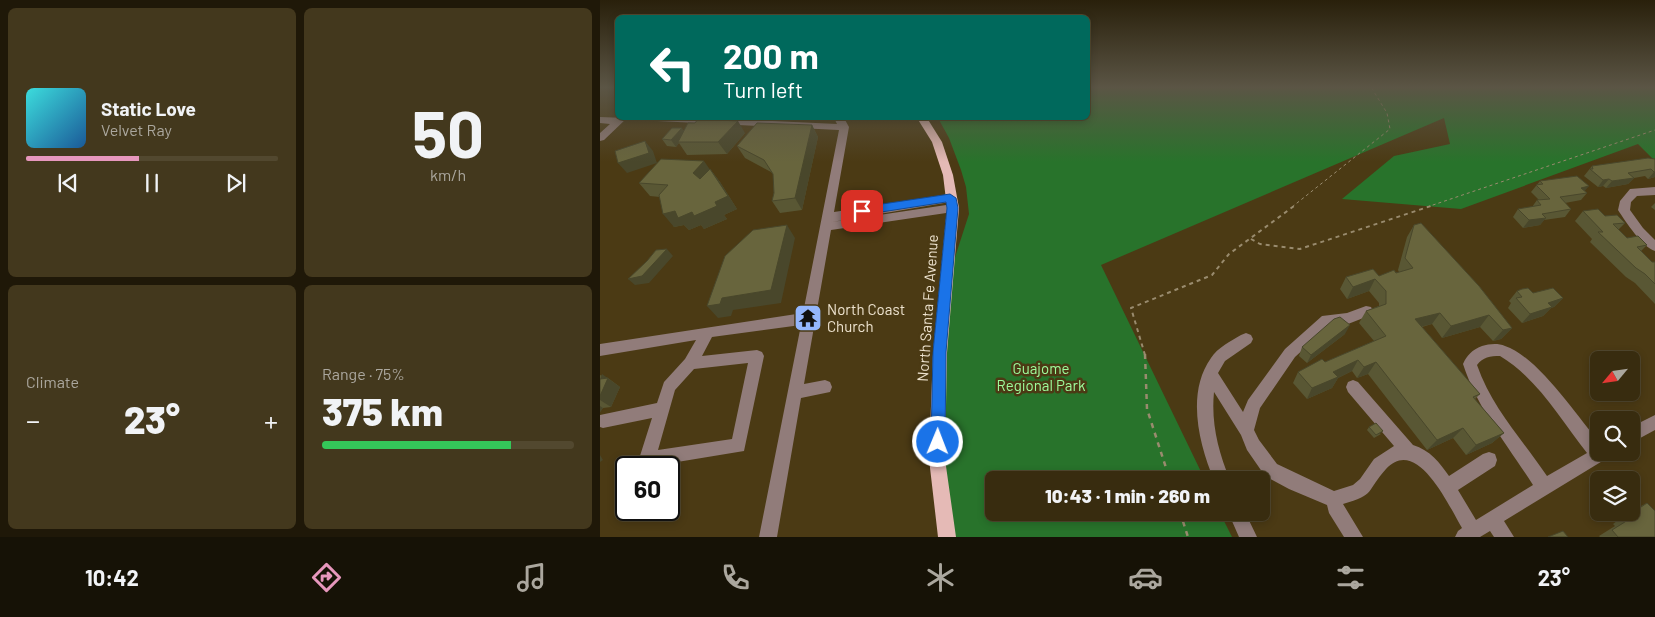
<!DOCTYPE html>
<html lang="en">
<head>
<meta charset="utf-8">
<style>
  body { margin:0; font-family:Barlow,sans-serif; background:#43381d; color:#f1f3f6; height:100vh; display:flex; flex-direction:column; font-size:19px; white-space:nowrap }
  * { box-sizing:border-box; margin:0 }
  p { font-size:16px; color:#aba79e }
  .icon { flex:none; width:28px; height:28px; fill:none; stroke:currentColor; stroke-width:2; stroke-linecap:round; stroke-linejoin:round }
  .map { position:relative; flex:1; overflow:hidden }
  .side { display:flex; flex-direction:column; gap:8px; padding:8px; background:#1f1808; width:600px }
  .side>* { flex:none }
  .hud { position:absolute; left:15px; top:15px; width:475px; height:105px; border-radius:8px; box-shadow:0 2px 8px #0003,0 0 0 1px #52482f; background:#00695c; color:#fff; overflow:hidden }
  .needle { width:32px; rotate:241deg }
  .controls { position:absolute; left:990px; top:351px; display:grid; gap:10px }
  .controls a { display:grid; place-items:center; width:50px; height:50px; border-radius:8px; background:#382c0f; box-shadow:0 2px 8px #0003,0 0 0 1px #52482f; font-size:25px }
  .speed { position:absolute; left:15px; top:456px; display:flex; gap:10px; font-size:25px; font-weight:700; text-align:center }
  .speed>* { display:grid; place-content:center; width:65px; height:65px; border-radius:50%; background:#382c0f; box-shadow:0 2px 8px #0003,0 0 0 1px #52482f; line-height:1 }
  .speed .limit { border:2px solid #111; border-radius:8px; background:#fff; color:#111 }
  .pin { position:absolute; display:grid; place-items:center; width:42px; height:42px; color:#fff; margin:-21px; border-radius:10px; box-shadow:0 2px 8px #0006 }
  .me { position:absolute; width:55px; margin:-28px; rotate:1deg; stroke-linejoin:round; filter:drop-shadow(0 0 4px #0008) }
  .turn { display:flex; align-items:center; gap:18px; height:105px; padding:0 25px; font-size:22px }
  .turn .icon { width:65px; height:65px; stroke-width:2.5 }
  .turn b { display:block; font-size:35px; line-height:42px }
  .big { font-size:38px; font-weight:800; line-height:1.1 }
  .side .widget { flex:1; display:flex; flex-direction:column; justify-content:center; gap:8px; min-width:0; padding:0 18px; border-radius:8px; background:#43381d }
  .side .dial { align-items:center; gap:0 }
  .dial b { font-size:65px; line-height:1 }
  .song { display:flex; align-items:center; gap:15px }
  .cover { width:60px; height:60px; border-radius:8px; background:linear-gradient(135deg,hsl(180 70% 55%),hsl(210 70% 35%)) }
  .played { height:5px; border-radius:2px; background:linear-gradient(90deg,#e797bd 45%,#52482f 45%) }
  .keys { display:flex; justify-content:space-around; direction:ltr }
  .heat { display:flex; justify-content:space-between; align-items:center; font-size:28px; direction:ltr }
  .charge { height:8px; border-radius:4px; background:linear-gradient(90deg,#34c759 75%,#52482f 0) }
  .side .tiles { flex:1; display:grid; gap:8px; grid-template-columns:repeat(2,1fr) }
  .trip { position:absolute; left:385px; top:471px; width:285px; height:50px; border-radius:8px; background:#382c0f; box-shadow:0 2px 8px #0003,0 0 0 1px #52482f; font-weight:800; line-height:50px; text-align:center }
  .tab-bar { display:flex; height:80px; justify-content:space-around; align-items:center; background:#161206; color:#aba79e }
  .tab-bar .icon { width:35px; height:35px }
  .tab-bar .active { color:#e797bd }
  .tab-bar b { font-size:22px; color:#f1f3f6 }
  main { display:flex; flex:1; min-height:0 }
  .map>svg:first-child { display:block }
  .green { fill:#28732b }
  .lines { fill:none; stroke-linecap:round; stroke-linejoin:round }
  .path-far2 { stroke:#998b6e; stroke-width:1; stroke-dasharray:3 3; stroke-linecap:butt }
  .path-far1 { stroke:#998b6e; stroke-width:2; stroke-dasharray:4 4; stroke-linecap:butt }
  .path { stroke:#998b6e; stroke-width:2.5; stroke-dasharray:5 5; stroke-linecap:butt }
  .minor { fill:#917c7a; fill-rule:evenodd }
  .major { fill:#e5bab6; fill-rule:evenodd }
  .wall { fill:#595734 }
  .shaded-wall { fill:#49472b }
  .building { fill:#68653d; stroke:#49472b }
  .route { fill:#1a73e8; stroke:#114b97 }
  .labels { text-anchor:middle; dominant-baseline:central; stroke-width:5; stroke-linejoin:round; paint-order:stroke }
  .street-label { font-size:15px; fill:#eee3cf; stroke:#4b3a14 }
  .poi-label { font-size:15px; fill:#eee3cf; stroke:#4b3a14; text-anchor:start }
  .park-label { font-size:15px; fill:#9efd9d; stroke:#4b3a14 }
</style>
</head>
<body>
<main>
<section class="side">
<div class="tiles">
<div class="widget">
<div class="song"><i class="cover"></i><div><b>Static Love</b><p>Velvet Ray</p></div></div>
<div class="played"></div>
<div class="keys"><svg class="icon" aria-label="previous" viewBox="0 0 24 24"><path d="M18 5L8 12l10 7zM5 5v14"/></svg><svg class="icon" aria-label="pause" viewBox="0 0 24 24"><path d="M8 5v14M16 5v14"/></svg><svg class="icon" aria-label="next" viewBox="0 0 24 24"><path d="M6 5l10 7-10 7zM19 5v14"/></svg></div>
</div>
<div class="widget dial"><b>50</b><p>km/h</p></div>
<div class="widget"><p>Climate</p>
<div class="heat"><a>−</a><b class="big">23°</b><a>+</a></div>
</div>
<div class="widget"><p>Range · 75%</p><b class="big">375 km</b><div class="charge"></div></div>
</div>
</section>
<div class="map">
<svg width="1055" height="537" viewBox="0 0 1055 537">
  <rect width="100%" height="100%" fill="#4b3a14"/>
  <path class="green" d="M488 87H1055V161L1038 144 861 209 742 199 794 156 850 144 844 118 501 265 605 480H394V512L620 513 632 537H346L340 495 347 282 369 214 366 187 361 170 349 138 338 118H488Z"/>
  <g class="lines">
    <path class="path-far2" d="M692 207 790 129 787 113 771 87
      M827 207 1055 130"/>
    <path class="path-far1" d="M651 239 660 244 700 249 831 206
      M545 355 531 308 612 275 629 254 694 206"/>
    <path class="path" d="M545 354 547 409 570 480
      M580 512 588 537"/>
    <path class="minor" d="M0 117 27 118 4 140 0 141V133L10 124 0 123Z
      M52 118H108L237 124 234 118H244L249 127 234 212 350 194 356 198 350 202 232 222 353 204 359 208 353 212 231 230 204 384 225 380 230 382 232 387 230 392 201 398 177 537H159L201 325 112 337 102 356 157 350 162 352 164 356 144 451 47 467 41 465 39 459 52 418 3 428 0 427V415L57 403 64 382 85 359 96 340 0 356V344L203 313 239 130 57 121ZM148 363 132 439 58 450 75 390 94 369Z
      M1055 187V195L1037 196 1031 202 1030 210 1043 228 1055 240V251C1042 247 1026 222 1018 210L1020 201 1030 189Z
      M766 306 771 307 773 311 771 315 748 324 730 325 695 357 660 408 654 430 659 440 677 464 734 491 753 485 760 479 774 459 794 446 748 392 746 387 748 382 753 380 758 382 813 445C830 450 840 463 849 476L883 454 889 452 895 454 897 460 895 466 858 490 876 520 933 485C907 444 878 410 863 364 867 355 872 350 882 346 889 344 898 343 905 346 937 356 977 416 999 442V452H1011L1009 457 904 521 914 537H894L890 531 880 537H855L858 531 862 528C849 506 817 435 786 469 766 491 776 495 743 504L763 537H744L729 513 727 505 689 489 665 476 647 450 641 435 614 392C611 423 618 451 630 480H614C599 444 586 393 611 358 617 348 631 341 641 335L646 333 651 335 653 339 651 343 625 361 618 373 643 412 648 400 685 349 722 316 747 313ZM900 356C937 378 961 420 987 453L947 476C922 439 892 408 877 365 883 357 890 356 900 356Z
      M1055 415V430L1031 443V427Z
      M628 512H645L657 537H639Z"/>
    <path class="major" d="M317 118H327L342 142 353 175 359 208 347 353 345 459 356 537H338L329 459 333 353 347 208 343 175 332 142Z"/>
  </g>
  <path class="wall" d="M212 125 218 137 202 210 180 213 172 201 174 193 173 174 171 172 145 158 137 146Z
    M84 130 145 133 127 154 87 155 79 143 76 147 67 146 62 139Z
    M1055 159V177L1048 179 1045 176 1034 178 1028 184 1006 188 1003 186 998 187 984 176 992 166Z
    M110 169 120 182 137 209 124 215 127 219 104 229 101 225 89 230 84 225 74 227 60 197 50 196 39 183Z
    M940 181 985 191 987 193 981 200 965 203 971 209 965 217 944 220 940 225 923 228 913 217 918 209 932 207 937 200H939L931 192Z
    M1055 203V210L1051 207Z
    M983 211 1005 216 1025 223 1018 230 1027 238 1047 245 1041 251 1052 262H1055V304L1035 283 1026 277 990 242 992 239 975 221Z
    M814 225 912 328 901 339 893 341 880 327 842 338 832 324 822 327 880 394 875 399 904 433 892 443 866 455 853 438 827 450 768 374 757 378 752 371 738 378 732 388 707 399 693 383 698 372 725 362 774 341 759 323 766 311 779 306V303L769 291 747 299 740 289 746 277 779 276 799 272 798 270 807 237Z
    M917 291 933 293 963 298 954 307 951 308 943 316 922 323 908 308 911 303 909 301Z
    M745 334 707 363 699 356 702 347Z
    M0 375 8 378 20 387 11 407 3 408 0 412Z
    M769 427 781 434 774 438 767 430Z
    M1047 503 1055 537H1000L999 536 1015 526 1013 524 1029 512H1031V511Z"/>
  <path class="shaded-wall" d="M138 121 145 133 127 154 118 142Z
    M212 125 218 137 202 210 195 198Z
    M82 128 87 135 78 142 79 143 76 147 71 140Z
    M45 141 53 151 57 163 27 173 18 163Z
    M104 161 113 174 103 186 93 173Z
    M110 169 120 182 137 209 124 215 127 219 104 229 101 225 89 230 84 225 74 227 63 214 115 202Z
    M1054 172H1055V177L1048 179Z
    M1034 178 1028 184 1006 188 1012 181Z
    M1009 179 1003 186 998 187 1003 180Z
    M989 186 983 193 981 188Z
    M946 218 940 225 923 228 929 220Z
    M187 225 195 238 181 303 133 310 131 316 118 318 107 306 122 298Z
    M67 249 73 256 49 283 35 285 28 279Z
    M775 279 769 291 747 299 753 287Z
    M963 298 954 307 951 308 943 316 922 323 930 314 948 303Z
    M840 313 832 324 807 330 815 319Z
    M889 315 880 327 842 338 851 326Z
    M750 325 745 334 707 363 711 355Z
    M912 328 901 339 893 341 903 330Z
    M758 360 752 371 738 378 732 388 707 399 712 388 733 372Z
    M776 362 768 374 757 378 764 367Z
    M2 374 20 387 11 407 0 400V380Z
    M0 406 3 408 0 412Z
    M863 428 853 438 827 450 837 440Z
    M904 433 892 443 866 455 876 445Z
    M0 455 3 460 0 462Z"/>
  <path class="building" d="M98 119 138 121 118 142H78L88 123H95Z
    M157 123 212 125 195 198 172 201 174 193 173 174 164 160 137 146Z
    M72 128H82L71 140 62 139Z
    M45 141 49 153 18 163 15 151Z
    M1048 158 1055 159V172H1054L1051 169 1028 173 1034 178 1012 181 1009 179 1003 180 990 169H993L992 166Z
    M61 159 104 161 93 173 100 179 110 169 128 196 115 202 117 206 94 216 92 212 78 218 75 211 63 214 59 195 68 185 39 183Z
    M977 176 989 186 981 188 987 193 960 197 971 209 942 214 946 218 929 220 918 209 941 205 937 200 950 199 936 185 943 184 940 181Z
    M998 209 1005 216 1017 215 1025 223 1013 224 1027 238 1038 236 1047 245 1037 247 1052 262H1055V284L1045 274 1036 268 998 232H1003L983 211Z
    M821 223 879 286 912 328 903 330 889 315 851 326 840 313 815 319 880 394 873 397 904 433 876 445 863 428 837 440 776 362 764 367 758 360 733 372 738 377 712 388 698 372 722 359 725 362 786 336 766 311 786 304V291L775 279 753 287 746 277 773 269 779 276 794 270 796 273 813 268 805 258 814 225Z
    M187 225 171 290 122 298 120 304 107 306 125 256 153 230Z
    M67 249 42 276 28 279 47 261 56 250Z
    M928 288 933 293 953 288 963 298 948 303 952 307 930 314 916 298 922 297 917 291 922 289Z
    M740 317 750 325 711 355 702 347 734 319Z
    M8 378 0 396V379Z
    M776 423 783 431 776 435 769 427Z
    M1047 503 1055 511V537H1018L1012 530 1028 520 1026 517Z
    M963 531 968 537H948Z"/>
  <linearGradient id="sky" x2="0" y2="1"><stop stop-color="#29200b"/><stop offset="0.54" stop-color="#5b5545"/><stop offset="1" stop-color="#5b5545" stop-opacity="0"/></linearGradient>
  <rect width="1055" height="162" fill="url(#sky)"/>
  <path class="route" d="M350 194 356 198 358 208 346 352 345 442 343 446 338 448 333 446 331 442 333 352 347 208 346 202 262 215 257 211 262 207Z"/>
  <defs>
    <symbol id="temple-square" viewBox="-11 -11 22 22"><rect x="-9" y="-9" width="18" height="18" rx="4" fill="#94b7fd" stroke="#4b3a14"/><path d="M0-6L5-2H3V0L6.5 2.5H4V6H1.5V3h-3V6H-4V2.5H-6.5L-3 0V-2H-5Z" fill="#111"/></symbol>
  </defs>
  <g fill-rule="evenodd">
    <use href="#temple-square" x="192" y="302" width="32" height="32"/>
  </g>
  <g class="labels">
    <g class="street-label">
      <text transform="translate(327 308) rotate(-86)">North Santa Fe Avenue</text>
    </g>
    <g class="poi-label">
      <text x="227" y="309">North Coast<tspan x="227" dy="17">Church</tspan></text>
    </g>
    <g class="park-label">
      <text x="441" y="368">Guajome<tspan x="441" dy="17">Regional Park</tspan></text>
    </g>
  </g>
</svg>
<div class="controls">
<a><svg class="needle" viewBox="-14 -14 28 28"><path d="M0-13l5 13h-10z" fill="#e53935"/><path d="M0 13l5-13h-10z" fill="#aba79e"/></svg></a>
<a><svg class="icon" aria-label="search" viewBox="0 0 24 24"><circle cx="10" cy="10" r="6"/><path d="M15 15l6 6"/></svg></a>
<a><svg class="icon" aria-label="layers" viewBox="0 0 24 24"><path d="M12 4l9 5-9 5-9-5zM3 14l9 5 9-5"/></svg></a>
</div>
<div class="speed"><div class="limit">60</div></div>
<div class="pin" style="left:262px;top:211px;background:#d93025"><svg class="icon" aria-label="arrive" viewBox="0 0 24 24"><path d="M6 21V4h12l-3 4 3 4H6"/></svg></div>
<svg class="me" style="left:338px;top:442px" viewBox="-20 -20 40 40"><circle r="17" fill="#1a73e8" stroke="#fff" stroke-width="3"/><path d="M0-11L8 9 0 5-8 9z" fill="#fff"/></svg>
<div class="trip">10:43 · 1 min · 260 m</div>
<div class="hud">
<div class="turn"><svg class="icon" aria-label="left" viewBox="0 0 24 24"><path d="M17 20v-9H6M10 6l-5 5 5 5"/></svg><div><b>200 m</b>Turn left</div></div>
</div>
</div>
</main>
<nav class="tab-bar">
<b>10:42</b>
<svg class="icon active" aria-label="directions" viewBox="0 0 24 24"><path d="M12 3l9 9-9 9-9-9zM9 14v-3h6M13 9l2 2-2 2"/></svg>
<svg class="icon" aria-label="music" viewBox="0 0 24 24"><path d="M9 18V5l10-2v13"/><circle cx="6" cy="18" r="3"/><circle cx="16" cy="16" r="3"/></svg>
<svg class="icon" aria-label="phone" viewBox="0 0 24 24"><path d="M5 4h4l2 5-3 2q2 4 5 5l2-3 5 2v4C11 20 4 13 5 4z"/></svg>
<svg class="icon" aria-label="climate" viewBox="0 0 24 24"><path d="M12 3v18M4 7l16 10M4 17L20 7"/></svg>
<svg class="icon" aria-label="car" viewBox="0 0 24 24"><path d="M5 17H2v-5l4-1 3-4h7l3 4 3 1v5h-3M9 17h6M6 11h13"/><circle cx="7" cy="17" r="2"/><circle cx="17" cy="17" r="2"/></svg>
<svg class="icon" aria-label="filters" viewBox="0 0 24 24"><path d="M4 7h16M4 17h16"/><circle cx="9" cy="7" r="2"/><circle cx="15" cy="17" r="2"/></svg>
<b>23°</b>
</nav>
</body>
</html>
